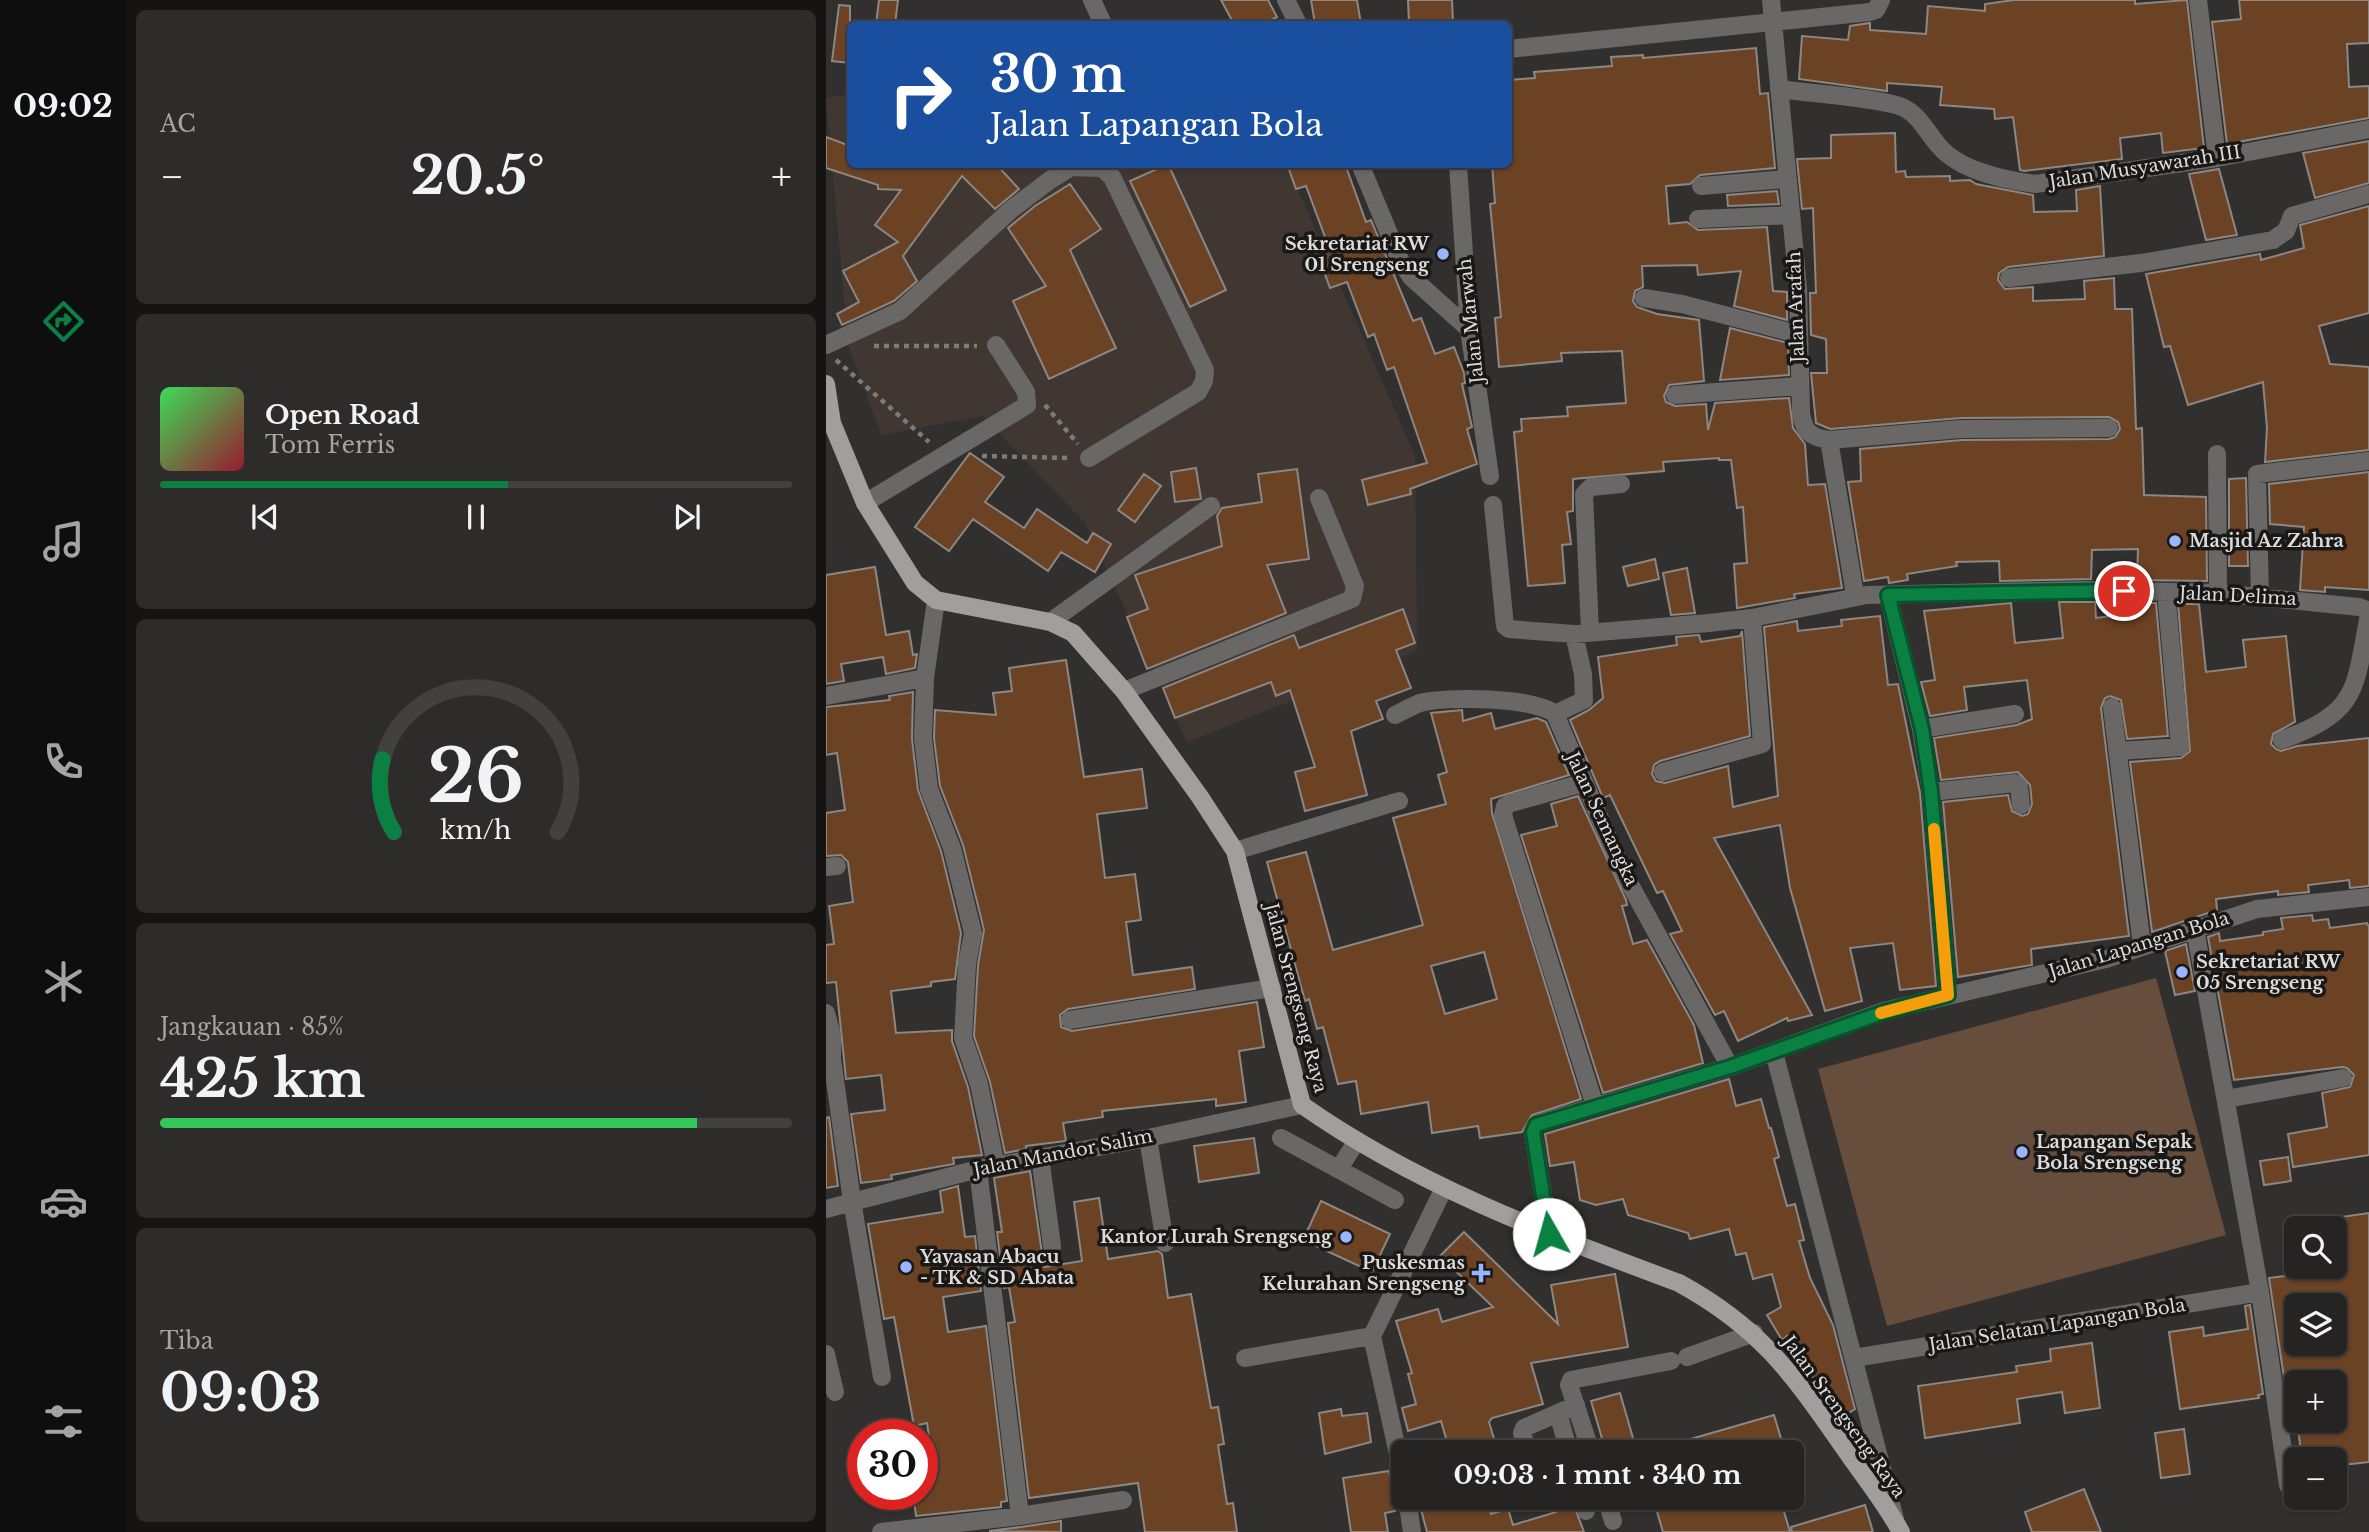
<!DOCTYPE html>
<html lang="id">
<head>
<meta charset="utf-8">
<style>
  body { margin:0; font-family:"Libre Baskerville",serif; background:#2e2c2a; color:#f1f3f6; height:100vh; display:flex; flex-direction:column; font-size:26px; white-space:nowrap }
  * { box-sizing:border-box; margin:0 }
  p { font-size:23px; color:#a4a4a5 }
  .icon { flex:none; width:38px; height:38px; fill:none; stroke:currentColor; stroke-width:2; stroke-linecap:round; stroke-linejoin:round }
  .map { position:relative; flex:1; overflow:hidden }
  .panel { display:flex; flex-direction:column; gap:10px; padding:10px; background:#151413; width:700px }
  .panel>* { flex:none }
  .banner { position:absolute; left:21px; top:21px; width:665px; height:147px; border-radius:10px; box-shadow:0 2px 5px #0004,0 0 0 2px #424140; background:#1a4fa0; color:#fff; overflow:hidden }
  .controls { position:absolute; left:1458px; top:1216px; display:grid; gap:14px }
  .controls a { display:grid; place-items:center; width:63px; height:63px; border-radius:10px; background:#262422; box-shadow:0 2px 5px #0004,0 0 0 2px #424140; font-size:35px }
  .speed { position:absolute; left:21px; top:1419px; display:flex; gap:14px; font-size:35px; font-weight:700; text-align:center }
  .speed>* { display:grid; place-content:center; width:91px; height:91px; border-radius:50%; background:#262422; box-shadow:0 2px 5px #0004,0 0 0 2px #424140; line-height:1 }
  .speed .limit { border:10px solid #d22; background:#fff; color:#111 }
  .pin { position:absolute; display:grid; place-items:center; width:60px; height:60px; color:#fff; margin:-30px; border:4px solid #fff; border-radius:50%; box-shadow:0 2px 7px #0007 }
  .me { position:absolute; width:77px; margin:-38px; rotate:353deg; stroke-linejoin:round; filter:drop-shadow(0 0 5px #0008) }
  .turn { display:flex; align-items:center; gap:24px; height:147px; padding:0 28px; font-size:32px }
  .turn .icon { width:91px; height:91px; stroke-width:2.5 }
  .turn b { display:block; font-size:49px; line-height:60px }
  .big { font-size:52px; font-weight:700; line-height:1.1 }
  .panel .tile { flex:1; display:flex; flex-direction:column; justify-content:center; gap:10px; min-width:0; padding:0 24px; border-radius:10px; background:#2e2c2a }
  .panel .dial { align-items:center; gap:0 }
  .dial svg { height:182px; overflow:visible; fill:none; stroke:#424140; stroke-width:7; stroke-linecap:round; text-anchor:middle }
  .dial text { fill:#f1f3f6; stroke:none }
  .song { display:flex; align-items:center; gap:21px }
  .cover { width:84px; height:84px; border-radius:10px; background:linear-gradient(135deg,hsl(130 70% 55%),hsl(350 70% 35%)) }
  .played { height:7px; border-radius:4px; background:linear-gradient(90deg,#0b8043 55%,#424140 55%) }
  .keys { display:flex; justify-content:space-around; direction:ltr }
  .heat { display:flex; justify-content:space-between; align-items:center; font-size:38px; direction:ltr }
  .charge { height:10px; border-radius:5px; background:linear-gradient(90deg,#34c759 85%,#424140 0) }
  .trip { position:absolute; left:565px; top:1440px; width:413px; height:70px; border-radius:10px; background:#262422; box-shadow:0 2px 5px #0004,0 0 0 2px #424140; font-weight:700; line-height:70px; text-align:center }
  main { display:flex; flex:1; min-height:0 }
  .tabs { display:flex; flex-direction:column; width:126px; justify-content:space-around; align-items:center; background:#0f0e0e; color:#a4a4a5 }
  .tabs .icon { width:49px; height:49px }
  .tabs .on { color:#0b8043 }
  .tabs b { font-size:32px; color:#f1f3f6 }
  .map>svg:first-child { display:block }
  .built { fill:#403732 }
  .green { fill:#674d3b }
  .building { fill:#6b4224; stroke:#8a8785; stroke-width:2; fill-rule:evenodd }
  .lines { fill:none; stroke-linecap:round; stroke-linejoin:round }
  .path { stroke:#7d7b7a; stroke-width:4.5; stroke-dasharray:5 5; stroke-linecap:butt }
  .minor { stroke:#696867; stroke-width:18 }
  .major { stroke:#a19e9d; stroke-width:18 }
  .route-casing { stroke:#07532c; stroke-width:18 }
  .route { stroke:#0b8043; stroke-width:12 }
  .slow { stroke:#f59e0b; stroke-width:12 }
  .poi-dot { fill:#97b6fd; stroke:#191817; stroke-width:2.5 }
  .labels { text-anchor:middle; dominant-baseline:central; stroke-width:7; stroke-linejoin:round; paint-order:stroke }
  .street-label { font-size:18px; fill:#dedcdb; stroke:#191817 }
  .poi-label { font-size:18px; font-weight:bold; fill:#dedcdb; stroke:#191817; text-anchor:start }
</style>
</head>
<body>
<main>
<nav class="tabs">
<b>09:02</b>
<svg class="icon on" aria-label="directions" viewBox="0 0 24 24"><path d="M12 3l9 9-9 9-9-9zM9 14v-3h6M13 9l2 2-2 2"/></svg>
<svg class="icon" aria-label="music" viewBox="0 0 24 24"><path d="M9 18V5l10-2v13"/><circle cx="6" cy="18" r="3"/><circle cx="16" cy="16" r="3"/></svg>
<svg class="icon" aria-label="phone" viewBox="0 0 24 24"><path d="M5 4h4l2 5-3 2q2 4 5 5l2-3 5 2v4C11 20 4 13 5 4z"/></svg>
<svg class="icon" aria-label="climate" viewBox="0 0 24 24"><path d="M12 3v18M4 7l16 10M4 17L20 7"/></svg>
<svg class="icon" aria-label="car" viewBox="0 0 24 24"><path d="M5 17H2v-5l4-1 3-4h7l3 4 3 1v5h-3M9 17h6M6 11h13"/><circle cx="7" cy="17" r="2"/><circle cx="17" cy="17" r="2"/></svg>
<svg class="icon" aria-label="filters" viewBox="0 0 24 24"><path d="M4 7h16M4 17h16"/><circle cx="9" cy="7" r="2"/><circle cx="15" cy="17" r="2"/></svg>
</nav>
<section class="panel">
<div class="tile"><p>AC</p>
<div class="heat"><a>−</a><b class="big">20.5°</b><a>+</a></div>
</div>
<div class="tile">
<div class="song"><i class="cover"></i><div><b>Open Road</b><p>Tom Ferris</p></div></div>
<div class="played"></div>
<div class="keys"><svg class="icon" aria-label="previous" viewBox="0 0 24 24"><path d="M18 5L8 12l10 7zM5 5v14"/></svg><svg class="icon" aria-label="pause" viewBox="0 0 24 24"><path d="M8 5v14M16 5v14"/></svg><svg class="icon" aria-label="next" viewBox="0 0 24 24"><path d="M6 5l10 7-10 7zM19 5v14"/></svg></div>
</div>
<div class="tile dial"><svg viewBox="0 0 100 80">
<path d="M14 69A42 42 0 1 1 86 69"/>
<path d="M14 69A42 42 0 0 1 9 37" stroke="#0b8043"/>
<text x="50" y="56" font-size="32" font-weight="700">26</text>
<text x="50" y="72" font-size="11">km/h</text>
</svg></div>
<div class="tile"><p>Jangkauan · 85%</p><b class="big">425 km</b><div class="charge"></div></div>
<div class="tile"><p>Tiba</p><b class="big">09:03</b></div>
</section>
<div class="map">
<svg width="1543" height="1532" viewBox="0 0 1543 1532">
  <rect width="100%" height="100%" fill="#32302e"/>
  <path class="built" d="M24 94V164L461 165 589 456 591 651 361 742 259 523 157 416 55 435 22 344 0 98Z"/>
  <path class="green" d="M1330 978 1400 1235 1061 1326 992 1069Z"/>
  <path class="building" d="M53 0H72L69 24H50Z
    M395 0H442L451 17 437 24H408Z
    M485 0H531L535 24H489Z
    M582 0H626L627 24H583Z
    M1188 0H1309V4L1361 0 1378 148 1337 153 1335 133 1294 138 1296 159 1198 171 1194 170 1187 117 1169 119 1168 109 1114 105 1116 87 1061 83V91L973 79 976 36 1022 40 1024 26 1044 23V30L1100 34 1102 6 1159 11V4Z
    M1413 0H1543V43L1521 44 1523 87 1543 86V118L1401 144 1386 22 1415 19Z
    M13 5 24 6V63L6 61Z
    M930 48 934 94 942 93 949 168 874 175 864 184 840 186 843 224 861 222 872 230 941 227 947 291 961 292V320L908 306 915 271 872 275 871 265 816 266 817 287 809 291 807 301 811 307 831 314 873 320 878 381 843 385 838 396 840 402 849 406 880 404 882 430 889 403 963 398 967 428 979 444 982 485 999 484 1016 588 968 594 969 598 911 608 908 564 921 563 917 507 911 508 905 460H893V458L837 462 838 471 747 479V511L741 512 745 544 736 545 739 583 702 586 688 432 696 431 695 419 742 416 741 407 800 403 796 351 735 353 736 361 673 367 669 318 675 317 664 204 669 203 666 164H682V80L709 78 708 72 786 66 785 57 817 55V58Z
    M1069 133 1070 172 1079 171 1080 177 1124 176V181L1144 180 1150 184 1207 195 1208 212 1251 211 1250 190 1274 186 1278 256 1182 267 1173 273 1172 280 1179 289 1207 287V301L1259 299 1258 281 1288 278 1289 309H1306L1310 429 1316 428 1318 495 1380 497 1381 581 1311 580 1312 549 1266 550 1265 579 1174 581 1173 561 1130 562 1131 566 1081 574 1082 580 1063 583 1062 577 1038 581 1022 482 1035 481 1034 449 1136 440 1283 439 1289 437 1294 429 1292 422 1283 417 1135 418 1004 429 990 423 985 373H1001L1000 339 985 335 984 293H990L987 208 976 209 971 159 1005 158V135Z
    M0 137 24 146V164H170L193 189 169 209 136 176 77 256 91 281 68 301 16 325 11 314 33 302 17 271 72 242 49 225 75 190 52 189V185L0 168Z
    M1543 141V183L1489 198 1477 153Z
    M342 164 400 290 364 307 304 181Z
    M461 164H519L540 222 545 220 587 321 595 318 609 354 628 347 638 373 639 383 636 384 646 427 641 429 651 464 584 489 585 494 542 505 536 480 601 463 568 367 561 370 548 334 542 337 521 282 504 288 487 241 499 237 480 186 470 189Z
    M1393 169 1411 235 1380 240 1363 174Z
    M244 184 275 229 244 250 290 348 223 379 187 301 220 286 182 228 209 206Z
    M951 191 953 204 902 206 901 195Z
    M1543 206V313L1493 326 1504 364 1543 367V450L1439 462 1441 428 1437 382 1362 405 1344 346 1338 347 1320 274 1434 254 1435 260 1478 248 1474 225Z
    M904 328 962 343 963 375 894 380Z
    M144 453 178 477 159 502 198 528 211 509 261 543 267 533 285 544 269 572 235 552 222 571 147 519 123 551 89 527Z
    M370 468 375 499 349 502 345 472Z
    M471 469 483 559 441 565 460 613 321 669 301 617 322 609 309 575 396 546 391 516 396 508 436 502 432 474Z
    M1543 472V590L1499 587V592L1474 590 1478 527 1444 524 1443 484Z
    M318 474 335 486 309 522 292 510Z
    M1420 478 1422 566H1403V479Z
    M829 559 833 579 802 586 797 567Z
    M49 567 60 635 83 631 87 655 91 654 89 668 60 674 57 657 15 664 18 681 0 684V575Z
    M861 568 869 613 845 615 837 573Z
    M1233 602H1269L1270 618 1310 613V603H1330L1342 736 1301 739 1295 700 1284 696 1279 698 1275 708 1303 936 1205 949 1206 965 1132 977 1117 802 1182 795 1186 811 1196 816 1202 814 1206 804 1204 785 1192 772 1115 780 1108 738 1191 725 1206 719 1201 680 1138 687 1141 710 1104 716 1095 682 1109 680 1098 611 1185 603 1189 643 1237 638Z
    M1352 604H1373L1380 672 1420 667 1417 640 1460 636 1469 722 1447 734 1445 744 1450 749 1455 751 1471 746 1543 738V886L1524 888 1523 880 1482 885 1483 892 1452 895V891L1390 899 1391 910 1326 932 1304 762 1355 758 1364 751Z
    M577 609 589 643 570 650 585 688 550 701 557 719 525 731 541 795 479 811 469 772 489 767 464 690 450 696 445 682 349 718 337 688 468 635 473 648Z
    M1054 616 1062 685 1072 684 1094 793 1110 986 1074 990 1067 943 1024 948 1036 1001 999 1011 964 888 954 825 888 838 986 1015 962 1021 961 1018 912 1041 898 1011 889 1015 844 934 856 931 837 891 831 893 784 795 777 798 744 720 763 710 777 698 772 657 851 645 850 637 873 635 875 642 914 636 916 631 924 736 834 761 828 765 826 774 830 781 839 783 902 766 907 807 952 796 938 627 971 621 972 631 1016 626 1015 620Z
    M240 660 258 777 316 769 321 808 271 814 279 878 309 874 315 920 300 922 307 975 366 967 369 989 242 1009 234 1015 235 1027 246 1031 431 1002 438 1047 413 1051 420 1102 390 1106V1099L276 1111 277 1117 237 1123 240 1141 200 1146V1149L179 1153 164 1082 148 1036 152 965 158 930 137 845 114 786 108 738 109 710 170 715 167 693 186 691 183 668Z
    M87 692 86 739 92 790 115 851 135 933 129 979 105 982V986L65 991 70 1033 126 1030V1041L142 1087 156 1155 127 1158 128 1164 65 1175 66 1179 35 1183 25 1114 59 1110 55 1075 20 1079 10 982 0 983V945L8 944 3 906 27 902 22 862 15 855 0 856V813L19 810 11 753 0 755V707L64 700 63 696Z
    M636 710 637 721 665 713 669 729 711 718 720 722 743 775 665 799 666 813 755 1099 706 1115 696 1132 654 1138 652 1126 606 1133 602 1102 535 1114 530 1081 512 1084 497 1027 491 1029 483 999 479 1001 441 862 480 852 507 950 597 925 567 818 620 804 612 775 621 772 605 713ZM658 952 671 999 619 1014 605 966Z
    M752 796 800 900 801 905 796 906 807 944 821 940 868 1025 877 1063 777 1093 695 835 731 826 725 804Z
    M1486 915 1487 921 1502 919 1504 928 1541 923 1543 927V1155L1467 1167 1462 1134 1501 1127 1496 1093 1524 1087 1528 1075 1521 1068 1516 1067 1408 1080 1382 937 1393 933 1394 941 1437 935V932L1457 929 1455 918Z
    M1360 944 1369 991 1349 995 1339 951Z
    M903 1079 910 1106 935 1099 943 1128H945L953 1157 948 1159 961 1206 969 1204 978 1240 973 1241 984 1278 1007 1325 1029 1409 1013 1419 961 1336 956 1340 941 1315 955 1307 946 1274 927 1279 920 1253 910 1255 903 1229 864 1239 862 1233 802 1215 797 1199 770 1205 754 1200 748 1162 724 1166 719 1134Z
    M3 1117 12 1186 0 1188V1118Z
    M428 1138 433 1173 373 1182 368 1146Z
    M1462 1157 1465 1181 1438 1185 1434 1161Z
    M204 1171 218 1267 256 1261 248 1202 273 1198 282 1259 332 1251 336 1254 342 1298 365 1294 385 1408 392 1407 398 1444 392 1445 401 1504 407 1503 411 1532H319L312 1483 203 1498 182 1323 189 1322 183 1287 178 1288 171 1232H176L168 1178Z
    M132 1186 139 1237 149 1236 155 1291 117 1297 122 1332 160 1326 181 1501 175 1502V1507L90 1516 87 1494H96V1480L109 1478 101 1423 88 1426 68 1317 58 1319 42 1224 117 1212 114 1191Z
    M495 1201 564 1234 546 1272 477 1240Z
    M1543 1213V1462L1508 1466V1460H1476L1471 1421H1508V1382H1470V1389L1460 1391 1443 1278 1480 1273 1479 1267H1508V1218ZM1470 1306H1508V1344H1470Z
    M638 1232 732 1324 725 1285 789 1274 802 1347 705 1363 717 1404 666 1418 663 1422 672 1452H624L615 1421 582 1431 576 1408 590 1404 582 1374 586 1373 570 1321 612 1309 616 1322 667 1307 614 1256Z
    M1424 1305 1437 1394 1432 1395 1433 1398 1354 1409 1343 1332 1377 1327 1378 1336 1422 1329 1419 1306Z
    M1266 1343 1274 1408 1239 1413 1236 1392 1191 1399 1194 1423 1099 1438 1092 1386 1191 1372 1190 1366 1225 1361 1224 1349Z
    M794 1393 811 1452H780L765 1401Z
    M515 1409 516 1416 541 1413 545 1442 499 1454 493 1413Z
    M948 1415 959 1452H838L837 1447Z
    M1358 1429 1364 1474 1335 1478 1329 1433Z
    M563 1471 569 1511 559 1513 562 1532H525L517 1478Z
    M1258 1489 1275 1532H1206L1199 1512Z
    M592 1498H661L665 1514 682 1509 687 1525 730 1512 725 1498H745L758 1532H601Z
    M827 1498H954L964 1532H837Z
    M1039 1505 1047 1532H966L965 1527Z
    M235 1521V1532L163 1531 195 1527Z"/>
  <g class="lines">
    <path class="path" d="M48 346H151
      M10 360 103 442
      M219 405 252 444
      M156 456 245 458"/>
    <path class="minor" d="M266 0 277 24
      M460 0 472 24
      M945 0 972 288 975 413C978 432 984 437 1003 440L1029 595
      M1372 0 1391 158
      M682 49 1044 12 1050 10 1055 0
      M953 89C978 93 1062 98 1080 109 1094 117 1101 132 1112 145 1132 170 1177 180 1209 184L1391 158 1543 129
      M534 164 574 260 585 277 643 329
      M632 164 643 329 664 476
      M875 186 960 179
      M872 219 965 215
      M1183 278 1315 263 1447 240 1460 231 1466 216 1543 194
      M818 298 856 304 971 334
      M0 345 74 311 187 208 224 180 245 167 276 168 286 177 379 370 378 381 372 392 263 458
      M849 395 972 386
      M1003 440 1135 429 1283 428
      M1391 454 1392 593
      M39 503 201 405 200 392 170 345
      M667 505 679 626 683 629 748 634 883 623 926 618 1041 595 1256 590 1392 593 1533 607 1543 611
      M1062 595 1095 729 1105 792 1122 995
      M1434 596 1431 474 1543 461
      M110 600 99 678 97 738 103 789 126 848 147 933 141 964 137 1038 153 1084 170 1165
      M224 622 385 506
      M764 632 758 494 765 487 795 484
      M298 691 526 599 529 586 493 498
      M0 696 99 678
      M1286 707 1316 946
      M729 714 758 700 757 674 748 634
      M569 715C577 711 586 706 594 703 620 696 709 697 729 714L796 870 904 1067
      M1095 729 1189 714
      M1456 740C1534 711 1528 690 1543 615
      M1292 751 1354 747 1340 592
      M837 772 936 744 926 618
      M757 783 685 803 679 806 677 815 769 1106
      M1105 792 1189 783 1193 787 1195 805
      M409 851 573 801
      M0 867 11 866
      M1369 929 1434 1292 1462 1485
      M0 1013 6 1035V1059L26 1201 56 1377
      M244 1020 446 988
      M948 1052 1069 1519
      M1400 1099 1517 1078
      M322 1138 339 1243
      M455 1138 569 1200
      M214 1157 226 1246
      M152 1169 194 1516
      M513 1169 530 1142
      M0 1209 152 1169 322 1138 476 1105
      M723 1234 707 1132 710 1125 717 1122 904 1067 1058 1011 1280 959 1431 909 1543 897
      M0 1354 9 1392
      M861 1357 928 1333
      M419 1358 546 1336
      M1028 1358 1434 1292
      M732 1413 743 1452
      M702 1452 696 1433 698 1428 750 1405
      M765 1452 743 1385 745 1380 845 1361
      M578 1481 546 1336 617 1190
      M581 1498 586 1532
      M756 1498 760 1511
      M780 1498 787 1521
      M55 1532 194 1516 297 1500"/>
    <path class="major" d="M0 384 6 423 39 503 89 583 110 600 224 622 247 633 298 691 374 797 409 851 476 1105C591 1186 722 1234 853 1283 937 1329 967 1375 1021 1452 1039 1478 1060 1504 1075 1532"/>
  </g>
  <g class="lines">
    <defs>
      <path id="route" d="M723 1234 707 1132 710 1125 904 1067 1058 1012 1122 995 1105 792 1096 729 1062 595 1298 591"/>
    </defs>
    <use href="#route" class="route-casing"/>
    <use href="#route" class="route"/>
    <path class="slow" d="M1055 1013 1122 995 1108 829"/>
  </g>
  <g class="poi-dot">
    <circle cx="617" cy="254" r="7"/>
    <circle cx="1349" cy="541" r="7"/>
    <circle cx="1356" cy="972" r="7"/>
    <circle cx="1196" cy="1152" r="7"/>
    <circle cx="520" cy="1237" r="7"/>
    <circle cx="80" cy="1267" r="7"/>
    <path d="M651.5 1262.5h7v7h7v7h-7v7h-7v-7h-7v-7h7z"/>
  </g>
  <g class="labels">
    <g class="street-label">
      <text transform="translate(1319 167) rotate(-9)">Jalan Musyawarah III</text>
      <text transform="translate(970 307) rotate(-92)">Jalan Arafah</text>
      <text transform="translate(645 321) rotate(-96)">Jalan Marwah</text>
      <text transform="translate(1412 596) rotate(3)">Jalan Delima</text>
      <text transform="translate(776 819) rotate(65)">Jalan Semangka</text>
      <text transform="translate(1313 945) rotate(-17)">Jalan Lapangan Bola</text>
      <text transform="translate(470 998) rotate(75)">Jalan Srengseng Raya</text>
      <text transform="translate(237 1153) rotate(-11)">Jalan Mandor Salim</text>
      <text transform="translate(1231 1325) rotate(-9)">Jalan Selatan Lapangan Bola</text>
      <text transform="translate(1018 1417) rotate(54)">Jalan Srengseng Raya</text>
    </g>
    <g class="poi-label">
      <text x="603" y="244" text-anchor="end">Sekretariat RW<tspan x="603" dy="21">01 Srengseng</tspan></text>
      <text x="1363" y="541">Masjid Az Zahra</text>
      <text x="1370" y="962">Sekretariat RW<tspan x="1370" dy="21">05 Srengseng</tspan></text>
      <text x="1210" y="1142">Lapangan Sepak<tspan x="1210" dy="21">Bola Srengseng</tspan></text>
      <text x="506" y="1237" text-anchor="end">Kantor Lurah Srengseng</text>
      <text x="94" y="1257">Yayasan Abacu<tspan x="94" dy="21">- TK &amp; SD Abata</tspan></text>
      <text x="639" y="1263" text-anchor="end">Puskesmas<tspan x="639" dy="21">Kelurahan Srengseng</tspan></text>
    </g>
  </g>
</svg>
<div class="controls">
<a><svg class="icon" aria-label="search" viewBox="0 0 24 24"><circle cx="10" cy="10" r="6"/><path d="M15 15l6 6"/></svg></a>
<a><svg class="icon" aria-label="layers" viewBox="0 0 24 24"><path d="M12 4l9 5-9 5-9-5zM3 14l9 5 9-5"/></svg></a>
<a>+</a>
<a>−</a>
</div>
<div class="speed"><div class="limit">30</div></div>
<div class="pin" style="left:1298px;top:591px;background:#d93025"><svg class="icon" aria-label="arrive" viewBox="0 0 24 24"><path d="M6 21V4h12l-3 4 3 4H6"/></svg></div>
<svg class="me" style="left:723px;top:1234px" viewBox="-20 -20 40 40"><circle r="19" fill="#fff"/><path d="M0-13L10 11 0 6-10 11z" fill="#0b8043"/></svg>
<div class="trip">09:03 · 1 mnt · 340 m</div>
<div class="banner">
<div class="turn"><svg class="icon" aria-label="right" viewBox="0 0 24 24"><path d="M7 20v-9h11M14 6l5 5-5 5"/></svg><div><b>30 m</b>Jalan Lapangan Bola</div></div>
</div>
</div>
</main>
</body>
</html>
